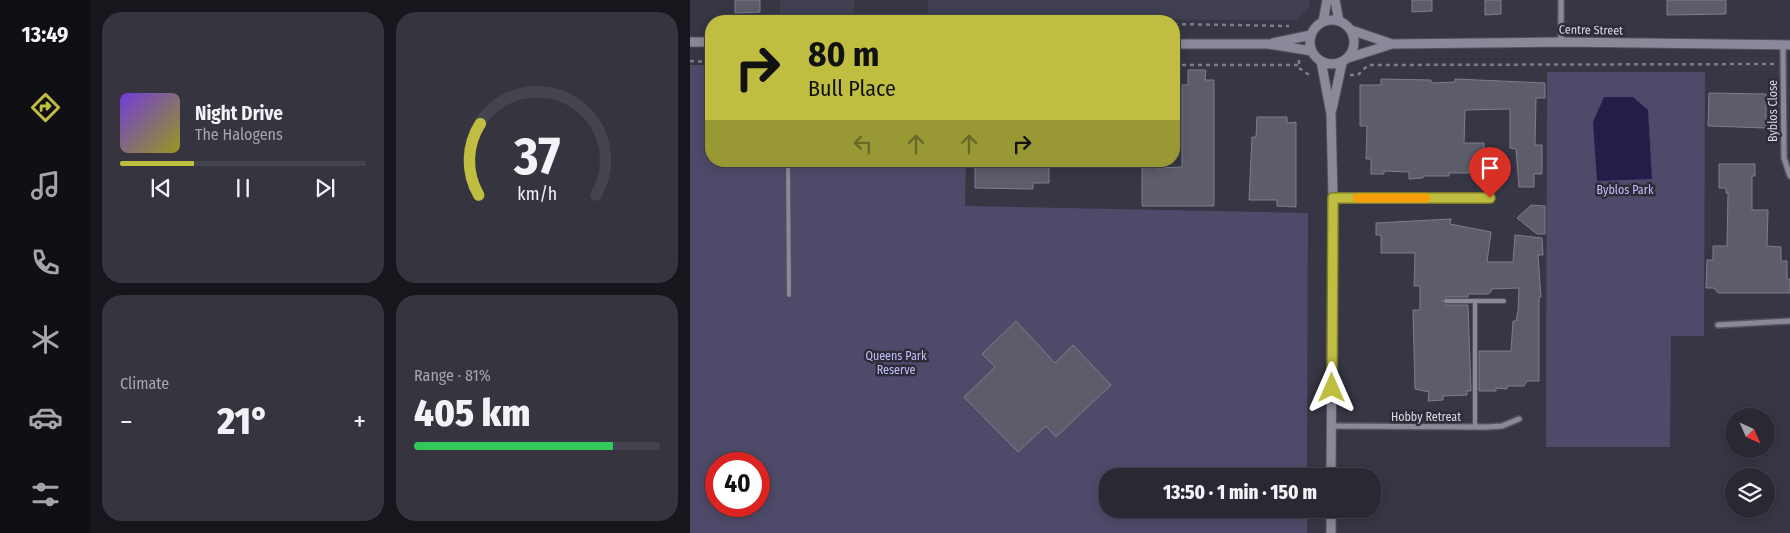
<!DOCTYPE html>
<html lang="en">
<head>
<meta charset="utf-8">
<style>
  body { margin:0; font-family:"Fira Sans Condensed",sans-serif; background:#35343f; color:#f1f3f6; height:100vh; display:flex; flex-direction:column; font-size:19px; white-space:nowrap }
  * { box-sizing:border-box; margin:0 }
  p { font-size:16px; color:#a5a6ac }
  .icon { flex:none; width:28px; height:28px; fill:none; stroke:currentColor; stroke-width:2; stroke-linecap:round; stroke-linejoin:round }
  .map { position:relative; flex:1; overflow:hidden }
  .drawer { display:flex; flex-direction:column; gap:12px; padding:12px; background:#17161c; width:600px }
  .drawer>* { flex:none }
  .top-card { position:absolute; left:15px; top:15px; width:475px; height:152px; border-radius:20px; box-shadow:0 2px 12px #0003,0 0 0 1px #45444e; background:#bfbe41; color:#111; overflow:hidden }
  .needle { width:32px; rotate:135deg }
  .buttons { position:absolute; left:1035px; top:408px; display:grid; gap:10px }
  .buttons a { display:grid; place-items:center; width:50px; height:50px; border-radius:50%; background:#292833; box-shadow:0 2px 12px #0003,0 0 0 1px #45444e; font-size:25px }
  .speed { position:absolute; left:15px; top:452px; display:flex; gap:10px; font-size:25px; font-weight:700; text-align:center }
  .speed>* { display:grid; place-content:center; width:65px; height:65px; border-radius:50%; background:#292833; box-shadow:0 2px 12px #0003,0 0 0 1px #45444e; line-height:1 }
  .speed .limit { border:8px solid #d22; background:#fff; color:#111 }
  .pin { position:absolute; display:grid; place-items:center; width:42px; height:42px; color:#fff; margin:-51px -21px; border-radius:50% 50% 50% 0; rotate:-45deg; box-shadow:0 0 5px #0007 }
  .pin .icon { rotate:45deg }
  .me { position:absolute; width:55px; margin:-28px; rotate:0deg; stroke-linejoin:round; filter:drop-shadow(0 0 4px #0008) }
  .turn { display:flex; align-items:center; gap:18px; height:105px; padding:0 20px; font-size:22px }
  .turn .icon { width:65px; height:65px; stroke-width:2.5 }
  .turn b { display:block; font-size:35px; line-height:42px }
  .lanes { display:flex; align-items:center; height:48px; padding:0 20px; background:#0003; justify-content:center; gap:25px; direction:ltr }
  .lanes .off { opacity:.35 }
  .big { font-size:38px; font-weight:800; line-height:1.1 }
  .drawer .tile { flex:1; display:flex; flex-direction:column; justify-content:center; gap:8px; min-width:0; padding:0 18px; border-radius:20px; background:#35343f }
  .drawer .dial { align-items:center; gap:0 }
  .dial svg { height:130px; overflow:visible; fill:none; stroke:#45444e; stroke-width:7; stroke-linecap:round; text-anchor:middle }
  .dial text { fill:#f1f3f6; stroke:none }
  .song { display:flex; align-items:center; gap:15px }
  .cover { width:60px; height:60px; border-radius:8px; background:linear-gradient(135deg,hsl(260 70% 55%),hsl(60 70% 35%)) }
  .played { height:5px; border-radius:2px; background:linear-gradient(90deg,#bfbe41 30%,#45444e 30%) }
  .keys { display:flex; justify-content:space-around; direction:ltr }
  .heat { display:flex; justify-content:space-between; align-items:center; font-size:28px; direction:ltr }
  .charge { height:8px; border-radius:4px; background:linear-gradient(90deg,#34c759 81%,#45444e 0) }
  .drawer .tiles { flex:1; display:grid; gap:12px; grid-template-columns:repeat(2,1fr) }
  .trip { position:absolute; left:409px; top:468px; width:282px; height:50px; border-radius:20px; background:#292833; box-shadow:0 2px 12px #0003,0 0 0 1px #45444e; font-weight:800; line-height:50px; text-align:center }
  main { display:flex; flex:1; min-height:0 }
  .tab-bar { display:flex; flex-direction:column; width:90px; justify-content:space-around; align-items:center; background:#101014; color:#a5a6ac }
  .tab-bar .icon { width:35px; height:35px }
  .tab-bar .current { color:#bfbe41 }
  .tab-bar b { font-size:22px; color:#f1f3f6 }
  .map>svg:first-child { display:block }
  .built { fill:#413f52 }
  .green { fill:#4e4b6a; fill-rule:evenodd }
  .water { fill:#251c4a }
  .building { fill:#5d5c6b; stroke:#7f7d8d }
  .lines { fill:none; stroke-linecap:round; stroke-linejoin:round }
  .service-casing { stroke:#53525e; stroke-width:6 }
  .minor-casing { stroke:#53525e; stroke-width:8 }
  .tertiary-casing { stroke:#53525e; stroke-width:11 }
  .path { stroke:#7e7d89; stroke-width:2.5; stroke-dasharray:4 4; stroke-linecap:butt }
  .service { stroke:#8a8999; stroke-width:4 }
  .minor { stroke:#8a8999; stroke-width:5 }
  .tertiary { stroke:#8a8999; stroke-width:9 }
  .route-casing { stroke:#7c7c2a; stroke-width:12 }
  .route { stroke:#bfbe41; stroke-width:9 }
  .slow { stroke:#f59e0b; stroke-width:9 }
  .labels { text-anchor:middle; dominant-baseline:central; stroke-width:5; stroke-linejoin:round; paint-order:stroke }
  .street-label { font-size:12px; fill:#dad9e2; stroke:#2d2c39 }
  .park-label { font-size:12px; fill:#c3bcfb; stroke:#2d2c39 }
</style>
</head>
<body>
<main>
<nav class="tab-bar">
<b>13:49</b>
<svg class="icon current" aria-label="directions" viewBox="0 0 24 24"><path d="M12 3l9 9-9 9-9-9zM9 14v-3h6M13 9l2 2-2 2"/></svg>
<svg class="icon" aria-label="music" viewBox="0 0 24 24"><path d="M9 18V5l10-2v13"/><circle cx="6" cy="18" r="3"/><circle cx="16" cy="16" r="3"/></svg>
<svg class="icon" aria-label="phone" viewBox="0 0 24 24"><path d="M5 4h4l2 5-3 2q2 4 5 5l2-3 5 2v4C11 20 4 13 5 4z"/></svg>
<svg class="icon" aria-label="climate" viewBox="0 0 24 24"><path d="M12 3v18M4 7l16 10M4 17L20 7"/></svg>
<svg class="icon" aria-label="car" viewBox="0 0 24 24"><path d="M5 17H2v-5l4-1 3-4h7l3 4 3 1v5h-3M9 17h6M6 11h13"/><circle cx="7" cy="17" r="2"/><circle cx="17" cy="17" r="2"/></svg>
<svg class="icon" aria-label="filters" viewBox="0 0 24 24"><path d="M4 7h16M4 17h16"/><circle cx="9" cy="7" r="2"/><circle cx="15" cy="17" r="2"/></svg>
</nav>
<section class="drawer">
<div class="tiles">
<div class="tile">
<div class="song"><i class="cover"></i><div><b>Night Drive</b><p>The Halogens</p></div></div>
<div class="played"></div>
<div class="keys"><svg class="icon" aria-label="previous" viewBox="0 0 24 24"><path d="M18 5L8 12l10 7zM5 5v14"/></svg><svg class="icon" aria-label="pause" viewBox="0 0 24 24"><path d="M8 5v14M16 5v14"/></svg><svg class="icon" aria-label="next" viewBox="0 0 24 24"><path d="M6 5l10 7-10 7zM19 5v14"/></svg></div>
</div>
<div class="tile dial"><svg viewBox="0 0 100 80">
<path d="M14 69A42 42 0 1 1 86 69"/>
<path d="M14 69A42 42 0 0 1 15 25" stroke="#bfbe41"/>
<text x="50" y="56" font-size="32" font-weight="700">37</text>
<text x="50" y="72" font-size="11">km/h</text>
</svg></div>
<div class="tile"><p>Climate</p>
<div class="heat"><a>−</a><b class="big">21°</b><a>+</a></div>
</div>
<div class="tile"><p>Range · 81%</p><b class="big">405 km</b><div class="charge"></div></div>
</div>
</section>
<div class="map">
<svg width="1100" height="533" viewBox="0 0 1100 533">
  <rect width="100%" height="100%" fill="#373644"/>
  <path class="built" d="M90 0H164V19H90Z
    M238 0H620V6L606 20 237 19Z"/>
  <path class="green" d="M0 65H21V161H276L275 206 618 213 617 476H418V509H617V533H0ZM26 464H69V506H26Z
    M857 72H1015L1014 336H981L980 447H856Z"/>
  <path class="water" d="M914 97H943L958 110 962 179 907 181 903 122Z"/>
  <path class="building" d="M45 0H70V12L45 13Z
    M722 0H742V11L722 12Z
    M795 0H811V14L795 15Z
    M977 0H1036V14L977 15Z
    M498 70H516L515 80H524V206H452V161H467V168L492 167V85H498Z
    M691 79 741 80V83L765 82V79L855 83V98H846L845 145H852V174H844V187H829L826 149 820 148V109L775 110 774 143H794V154H804V167L779 168V173H759V176H733V178L719 179V172L694 171V174H681V159H676L677 126H670V85H691Z
    M1019 93 1076 94V128L1018 126Z
    M567 117H597V123L606 122V207L587 206V200H559L562 137H566Z
    M322 161 359 163V183H343V189L285 188V164H322Z
    M1029 164H1065V176H1062V210H1078L1077 246 1091 247V261H1097V279H1100V293H1028L1024 288H1016L1017 260H1023V246H1037L1038 193H1036V188H1029Z
    M841 205 855 206V234H847L827 218Z
    M761 219 760 224 801 232 797 262H823L825 235 852 238 853 255H848L851 297H849V381H837L834 386H817V389L806 388V391H789V351H821L823 321H826L828 311 829 288 801 289V292L798 294H778V297H756L752 301 756 305H778L781 391H777V395L753 396V400L738 401 739 392 725 389 723 310H730V286H724L725 253H691V235H686V223Z
    M326 321 365 363 383 345 421 385 366 437 356 426 328 452 274 397 305 367 292 354Z"/>
  <g class="lines">
    <defs>
      <path id="service" d="M98 161 99 295
        M756 301H785V427
        M785 301H814"/>
      <path id="minor" d="M871 42V0
        M1093 45 1094 158 1100 176
        M643 198 800 197
        M1028 325 1100 321
        M642 426 796 427 812 426 829 419"/>
      <path id="tertiary" d="M645 0 649 21
        M620 42a22 22 0 1 1 44 0a22 22 0 1 1-44 0Z
        M633 22 637 0
        M661 30 702 44
        M0 42H21
        M583 43 621 35
        M484 44H578L622 51
        M658 58 702 44 871 42 1100 45
        M631 61 641 114 643 198 641 476
        M642 109 652 63
        M641 533V509"/>
    </defs>
    <use href="#service" class="service-casing"/>
    <use href="#minor" class="minor-casing"/>
    <use href="#tertiary" class="tertiary-casing"/>
    <path class="path" d="M484 24 599 26
      M609 60V68L622 77
      M0 61 21 62
      M484 65H609
      M660 75H668L678 65 1084 64"/>
    <use href="#service" class="service"/>
    <use href="#minor" class="minor"/>
    <use href="#tertiary" class="tertiary"/>
  </g>
  <g class="lines">
    <defs>
      <path id="route" d="M642 388 643 198H800"/>
    </defs>
    <use href="#route" class="route-casing"/>
    <use href="#route" class="route"/>
    <path class="slow" d="M667 198H736"/>
  </g>
  <g class="labels">
    <g class="street-label">
      <text transform="translate(901 30) rotate(1)">Centre Street</text>
      <text transform="translate(1083 111) rotate(-90)">Byblos Close</text>
      <text x="736" y="417">Hobby Retreat</text>
    </g>
    <g class="park-label">
      <text x="935" y="190">Byblos Park</text>
      <text x="206" y="356">Queens Park<tspan x="206" dy="14">Reserve</tspan></text>
    </g>
  </g>
</svg>
<div class="buttons">
<a><svg class="needle" viewBox="-14 -14 28 28"><path d="M0-13l5 13h-10z" fill="#e53935"/><path d="M0 13l5-13h-10z" fill="#a5a6ac"/></svg></a>
<a><svg class="icon" aria-label="layers" viewBox="0 0 24 24"><path d="M12 4l9 5-9 5-9-5zM3 14l9 5 9-5"/></svg></a>
</div>
<div class="speed"><div class="limit">40</div></div>
<div class="pin" style="left:800px;top:198px;background:#d93025"><svg class="icon" aria-label="arrive" viewBox="0 0 24 24"><path d="M6 21V4h12l-3 4 3 4H6"/></svg></div>
<svg class="me" style="left:642px;top:388px" viewBox="-20 -20 40 40"><path d="M0-17L14 15 0 8-14 15z" fill="#bfbe41" stroke="#fff" stroke-width="4"/></svg>
<div class="trip">13:50 · 1 min · 150 m</div>
<div class="top-card">
<div class="turn"><svg class="icon" aria-label="right" viewBox="0 0 24 24"><path d="M7 20v-9h11M14 6l5 5-5 5"/></svg><div><b>80 m</b>Bull Place</div></div>
<div class="lanes"><svg class="icon off" aria-label="left" viewBox="0 0 24 24"><path d="M17 20v-9H6M10 6l-5 5 5 5"/></svg><svg class="icon off" aria-label="ahead" viewBox="0 0 24 24"><path d="M12 20V5M6 11l6-6 6 6"/></svg><svg class="icon off" aria-label="ahead" viewBox="0 0 24 24"><path d="M12 20V5M6 11l6-6 6 6"/></svg><svg class="icon" aria-label="right" viewBox="0 0 24 24"><path d="M7 20v-9h11M14 6l5 5-5 5"/></svg></div>
</div>
</div>
</main>
</body>
</html>
